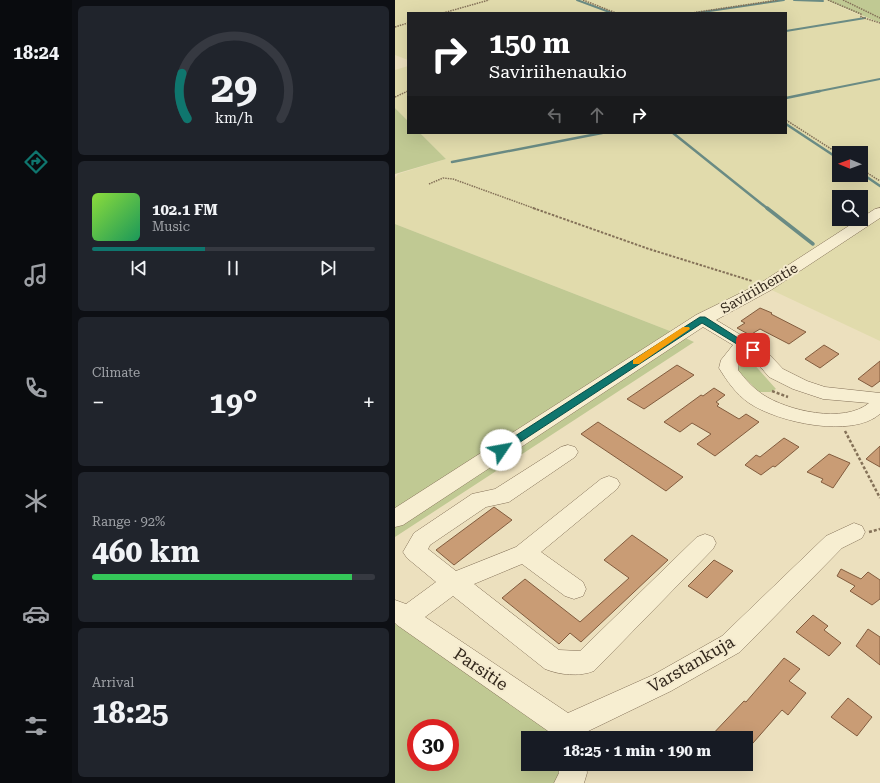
<!DOCTYPE html>
<html lang="en">
<head>
<meta charset="utf-8">
<style>
  body { margin:0; font-family:"Roboto Serif",serif; background:#20242c; color:#f1f3f6; height:100vh; display:flex; flex-direction:column; font-size:15px; white-space:nowrap }
  * { box-sizing:border-box; margin:0 }
  p { font-size:13px; color:#9ea1a6 }
  .icon { flex:none; width:22px; height:22px; fill:none; stroke:currentColor; stroke-width:2; stroke-linecap:round; stroke-linejoin:round }
  .map { position:relative; flex:1; overflow:hidden }
  .sheet { display:flex; flex-direction:column; gap:6px; padding:6px; background:#0d0f14; width:323px }
  .sheet>* { flex:none }
  .top-card { position:absolute; left:12px; top:12px; width:380px; height:122px; border-radius:0px; box-shadow:0 4px 16px #0002; background:#202124; color:#fff; overflow:hidden }
  .needle { width:26px; rotate:271deg }
  .controls { position:absolute; left:437px; top:146px; display:grid; gap:8px }
  .controls a { display:grid; place-items:center; width:36px; height:36px; border-radius:0px; background:#171b24; box-shadow:0 4px 16px #0002; font-size:20px }
  .speed { position:absolute; left:12px; top:719px; display:flex; gap:8px; font-size:20px; font-weight:700; text-align:center }
  .speed>* { display:grid; place-content:center; width:52px; height:52px; border-radius:50%; background:#171b24; box-shadow:0 4px 16px #0002; line-height:1 }
  .speed .limit { border:6px solid #d22; background:#fff; color:#111 }
  .pin { position:absolute; display:grid; place-items:center; width:34px; height:34px; color:#fff; margin:-17px; border-radius:8px; box-shadow:0 2px 6px #0006 }
  .me { position:absolute; width:44px; margin:-22px; rotate:57deg; stroke-linejoin:round; filter:drop-shadow(0 0 3px #0008) }
  .turn { display:flex; align-items:center; gap:14px; height:84px; padding:0 16px; font-size:18px }
  .turn .icon { width:52px; height:52px; stroke-width:2.5 }
  .turn b { display:block; font-size:28px; line-height:34px }
  .lanes { display:flex; align-items:center; height:38px; padding:0 16px; background:#0003; justify-content:center; gap:20px; direction:ltr }
  .lanes .off { opacity:.35 }
  .big { font-size:30px; font-weight:700; line-height:1.1 }
  .sheet .tile { flex:1; display:flex; flex-direction:column; justify-content:center; gap:6px; min-width:0; padding:0 14px; border-radius:6px; background:#20242c }
  .sheet .dial { align-items:center; gap:0 }
  .dial svg { height:104px; overflow:visible; fill:none; stroke:#363941; stroke-width:7; stroke-linecap:round; text-anchor:middle }
  .dial text { fill:#f1f3f6; stroke:none }
  .song { display:flex; align-items:center; gap:12px }
  .cover { width:48px; height:48px; border-radius:6px; background:linear-gradient(135deg,hsl(90 70% 55%),hsl(150 70% 35%)) }
  .played { height:4px; border-radius:2px; background:linear-gradient(90deg,#0f766e 40%,#363941 40%) }
  .keys { display:flex; justify-content:space-around; direction:ltr }
  .heat { display:flex; justify-content:space-between; align-items:center; font-size:22px; direction:ltr }
  .charge { height:6px; border-radius:3px; background:linear-gradient(90deg,#34c759 92%,#363941 0) }
  .trip { position:absolute; left:126px; top:731px; width:232px; height:40px; border-radius:0px; background:#171b24; box-shadow:0 4px 16px #0002; font-weight:700; line-height:40px; text-align:center }
  main { display:flex; flex:1; min-height:0 }
  .tab-bar { display:flex; flex-direction:column; width:72px; justify-content:space-around; align-items:center; background:#090b0e; color:#9ea1a6 }
  .tab-bar .icon { width:28px; height:28px }
  .tab-bar .current { color:#0f766e }
  .tab-bar b { font-size:18px; color:#f1f3f6 }
  .map>svg:first-child { display:block }
  .farmland { fill:#e1dbac; fill-rule:evenodd }
  .green { fill:#c0c993; fill-rule:evenodd }
  .lines { fill:none; stroke-linecap:round; stroke-linejoin:round }
  .stream-far2 { stroke:#6a8b84; stroke-width:2 }
  .stream-far1 { stroke:#6a8b84; stroke-width:2.5 }
  .stream { stroke:#6a8b84; stroke-width:3.5 }
  .building { fill:#c99c75; stroke:#825c3e }
  .minor-casing { stroke:#847158; stroke-width:1 }
  .path-far2 { stroke:#847158; stroke-width:1.5; stroke-dasharray:1.5 1; stroke-linecap:butt }
  .path-far1 { stroke:#847158; stroke-width:2; stroke-dasharray:2.5 1.5; stroke-linecap:butt }
  .path { stroke:#847158; stroke-width:2.5; stroke-dasharray:3 2; stroke-linecap:butt }
  .minor { fill:#f7eed1; fill-rule:evenodd }
  .route { fill:#0f766e; stroke:#0a4d48 }
  .slow { fill:#f59e0b }
  .labels { text-anchor:middle; dominant-baseline:central; stroke-width:4; stroke-linejoin:round; paint-order:stroke }
  .street-label { font-size:14px; fill:#33281c; stroke:#f4eace }
  .near-street-label { font-size:17px; fill:#33281c; stroke:#f4eace }
</style>
</head>
<body>
<main>
<nav class="tab-bar">
<b>18:24</b>
<svg class="icon current" aria-label="directions" viewBox="0 0 24 24"><path d="M12 3l9 9-9 9-9-9zM9 14v-3h6M13 9l2 2-2 2"/></svg>
<svg class="icon" aria-label="music" viewBox="0 0 24 24"><path d="M9 18V5l10-2v13"/><circle cx="6" cy="18" r="3"/><circle cx="16" cy="16" r="3"/></svg>
<svg class="icon" aria-label="phone" viewBox="0 0 24 24"><path d="M5 4h4l2 5-3 2q2 4 5 5l2-3 5 2v4C11 20 4 13 5 4z"/></svg>
<svg class="icon" aria-label="climate" viewBox="0 0 24 24"><path d="M12 3v18M4 7l16 10M4 17L20 7"/></svg>
<svg class="icon" aria-label="car" viewBox="0 0 24 24"><path d="M5 17H2v-5l4-1 3-4h7l3 4 3 1v5h-3M9 17h6M6 11h13"/><circle cx="7" cy="17" r="2"/><circle cx="17" cy="17" r="2"/></svg>
<svg class="icon" aria-label="filters" viewBox="0 0 24 24"><path d="M4 7h16M4 17h16"/><circle cx="9" cy="7" r="2"/><circle cx="15" cy="17" r="2"/></svg>
</nav>
<section class="sheet">
<div class="tile dial"><svg viewBox="0 0 100 80">
<path d="M14 69A42 42 0 1 1 86 69"/>
<path d="M14 69A42 42 0 0 1 10 34" stroke="#0f766e"/>
<text x="50" y="56" font-size="32" font-weight="700">29</text>
<text x="50" y="72" font-size="11">km/h</text>
</svg></div>
<div class="tile">
<div class="song"><i class="cover"></i><div><b>102.1 FM</b><p>Music</p></div></div>
<div class="played"></div>
<div class="keys"><svg class="icon" aria-label="previous" viewBox="0 0 24 24"><path d="M18 5L8 12l10 7zM5 5v14"/></svg><svg class="icon" aria-label="pause" viewBox="0 0 24 24"><path d="M8 5v14M16 5v14"/></svg><svg class="icon" aria-label="next" viewBox="0 0 24 24"><path d="M6 5l10 7-10 7zM19 5v14"/></svg></div>
</div>
<div class="tile"><p>Climate</p>
<div class="heat"><a>−</a><b class="big">19°</b><a>+</a></div>
</div>
<div class="tile"><p>Range · 92%</p><b class="big">460 km</b><div class="charge"></div></div>
<div class="tile"><p>Arrival</p><b class="big">18:25</b></div>
</section>
<div class="map">
<svg width="485" height="783" viewBox="0 0 485 783">
  <rect width="100%" height="100%" fill="#ece0be"/>
  <path class="farmland" d="M0 0H430L485 24V341L366 285 310 310 275 331 0 224V178L3 174 51 159 25 133H391V13H13V60L0 55ZM444 153H466V175H444ZM444 197H466V219H444Z
    M13 66V121L0 108V70Z"/>
  <path class="green" d="M431 0H485V23Z
    M0 108 13 121V133H25L51 159 0 174Z
    M0 224 275 331 299 342 0 537Z
    M341 358 356 361 381 389 375 392H364L342 370Z
    M0 600 166 715 167 738H133V764H169L170 783H0ZM21 728H55V762H21Z"/>
  <g class="lines">
    <path class="stream-far2" d="M182 0 217 13
      M399 0 428 1
      M301 13 389 0
      M391 31 470 18
      M420 92 485 79"/>
    <path class="stream-far1" d="M391 98 425 91
      M391 124 444 159
      M278 133 373 209
      M57 162 207 133
      M466 173 485 186"/>
    <path class="stream" d="M372 208 418 244"/>
  </g>
  <path class="building" d="M365 308 377 313 376 314 411 332 394 344 365 329 355 335 342 328 350 323 346 321Z
    M429 345 444 354 425 368 410 359Z
    M485 361V381L477 387 463 379Z
    M282 365 299 375 249 409 232 399Z
    M319 388 330 395 321 402 324 404 322 406 344 419 351 414 364 422 320 456 302 444 316 434 297 423 285 432 269 422 306 395 308 396Z
    M203 422 288 477 271 491 186 434Z
    M389 438 404 447 380 467 378 466 366 475 350 465 361 455 365 457Z
    M485 446V467L471 459Z
    M434 454 455 463 438 488 426 482 428 479 412 472Z
    M99 507 117 520 59 565 41 550Z
    M237 535 273 560 186 642 175 633 164 644 107 598 130 579 185 622 234 578 209 560Z
    M319 560 338 571 312 598 293 586Z
    M446 569 466 579 473 572 485 580V599L477 605 455 591 460 586 442 576Z
    M418 615 433 626 429 630 446 643 434 656 401 632Z
    M473 629 485 637V665L461 646Z
    M389 658 405 669 394 681 411 693 393 715 387 710 351 751V738H314L349 701 351 702Z
    M453 698 477 717 462 736 436 717Z"/>
  <g class="lines">
    <defs>
      <path id="minor" d="M485 208V218L376 290 321 320 369 349 388 369 412 381 430 387 485 393V414C456 439 382 422 354 403 341 394 332 381 324 368L326 360 338 345 308 327 8 525 0 527V508L301 315 364 284 480 209ZM350 353 357 357 374 377 398 389 428 399 474 403C449 424 392 411 367 394 357 387 350 379 343 370L344 360Z
        M173 445 180 447 183 452 180 457 114 502 91 507 35 545 33 549 61 571 121 547 206 479 214 476 222 479 225 484 222 489 146 552 188 582 191 589 188 596 179 599 170 596 127 564 79 584 164 650 185 651 302 537 310 534 318 537 321 543 318 549 199 671C184 677 165 675 150 669L58 596 30 617 173 713 258 675 327 636 431 536 459 523 467 526 470 532 467 538 447 548 345 652 276 691 181 737 163 738 2 625 0 623V600L11 604 41 582 12 558 8 552 19 533 77 494 100 489 166 447Z
        M163 764H191L192 773 189 783H159L164 773Z"/>
    </defs>
    <use href="#minor" class="minor-casing"/>
    <path class="path-far2" d="M188 0 221 13
      M433 0 466 14V17L485 23
      M448 0 485 18
      M48 13 94 0
      M296 13 383 0
      M0 27 13 23
      M0 97 13 91
      M391 120 444 154
      M466 169 485 181
      M34 184 48 178 58 179 141 209"/>
    <path class="path-far1" d="M138 208 254 249 357 281"/>
    <path class="path" d="M377 391 393 397
      M450 431 485 498
      M474 532 485 529"/>
    <use href="#minor" class="minor"/>
  </g>
  <path class="route" d="M305 317H310L362 350 358 352H355L307 323 110 452H103L101 450 103 447Z"/>
  <path class="slow" d="M288 327H294L295 329 244 364H238V360Z"/>
  <g class="labels">
    <g class="street-label">
      <text transform="translate(364 288) rotate(-30)">Saviriihentie</text>
    </g>
    <g class="near-street-label">
      <text transform="translate(296 664) rotate(-30)">Varstankuja</text>
      <text transform="translate(86 669) rotate(34)">Parsitie</text>
    </g>
  </g>
</svg>
<div class="controls">
<a><svg class="needle" viewBox="-14 -14 28 28"><path d="M0-13l5 13h-10z" fill="#e53935"/><path d="M0 13l5-13h-10z" fill="#9ea1a6"/></svg></a>
<a><svg class="icon" aria-label="search" viewBox="0 0 24 24"><circle cx="10" cy="10" r="6"/><path d="M15 15l6 6"/></svg></a>
</div>
<div class="speed"><div class="limit">30</div></div>
<div class="pin" style="left:358px;top:350px;background:#d93025"><svg class="icon" aria-label="arrive" viewBox="0 0 24 24"><path d="M6 21V4h12l-3 4 3 4H6"/></svg></div>
<svg class="me" style="left:106px;top:450px" viewBox="-20 -20 40 40"><circle r="19" fill="#fff"/><path d="M0-13L10 11 0 6-10 11z" fill="#0f766e"/></svg>
<div class="trip">18:25 · 1 min · 190 m</div>
<div class="top-card">
<div class="turn"><svg class="icon" aria-label="right" viewBox="0 0 24 24"><path d="M7 20v-9h11M14 6l5 5-5 5"/></svg><div><b>150 m</b>Saviriihenaukio</div></div>
<div class="lanes"><svg class="icon off" aria-label="left" viewBox="0 0 24 24"><path d="M17 20v-9H6M10 6l-5 5 5 5"/></svg><svg class="icon off" aria-label="ahead" viewBox="0 0 24 24"><path d="M12 20V5M6 11l6-6 6 6"/></svg><svg class="icon" aria-label="right" viewBox="0 0 24 24"><path d="M7 20v-9h11M14 6l5 5-5 5"/></svg></div>
</div>
</div>
</main>
</body>
</html>
